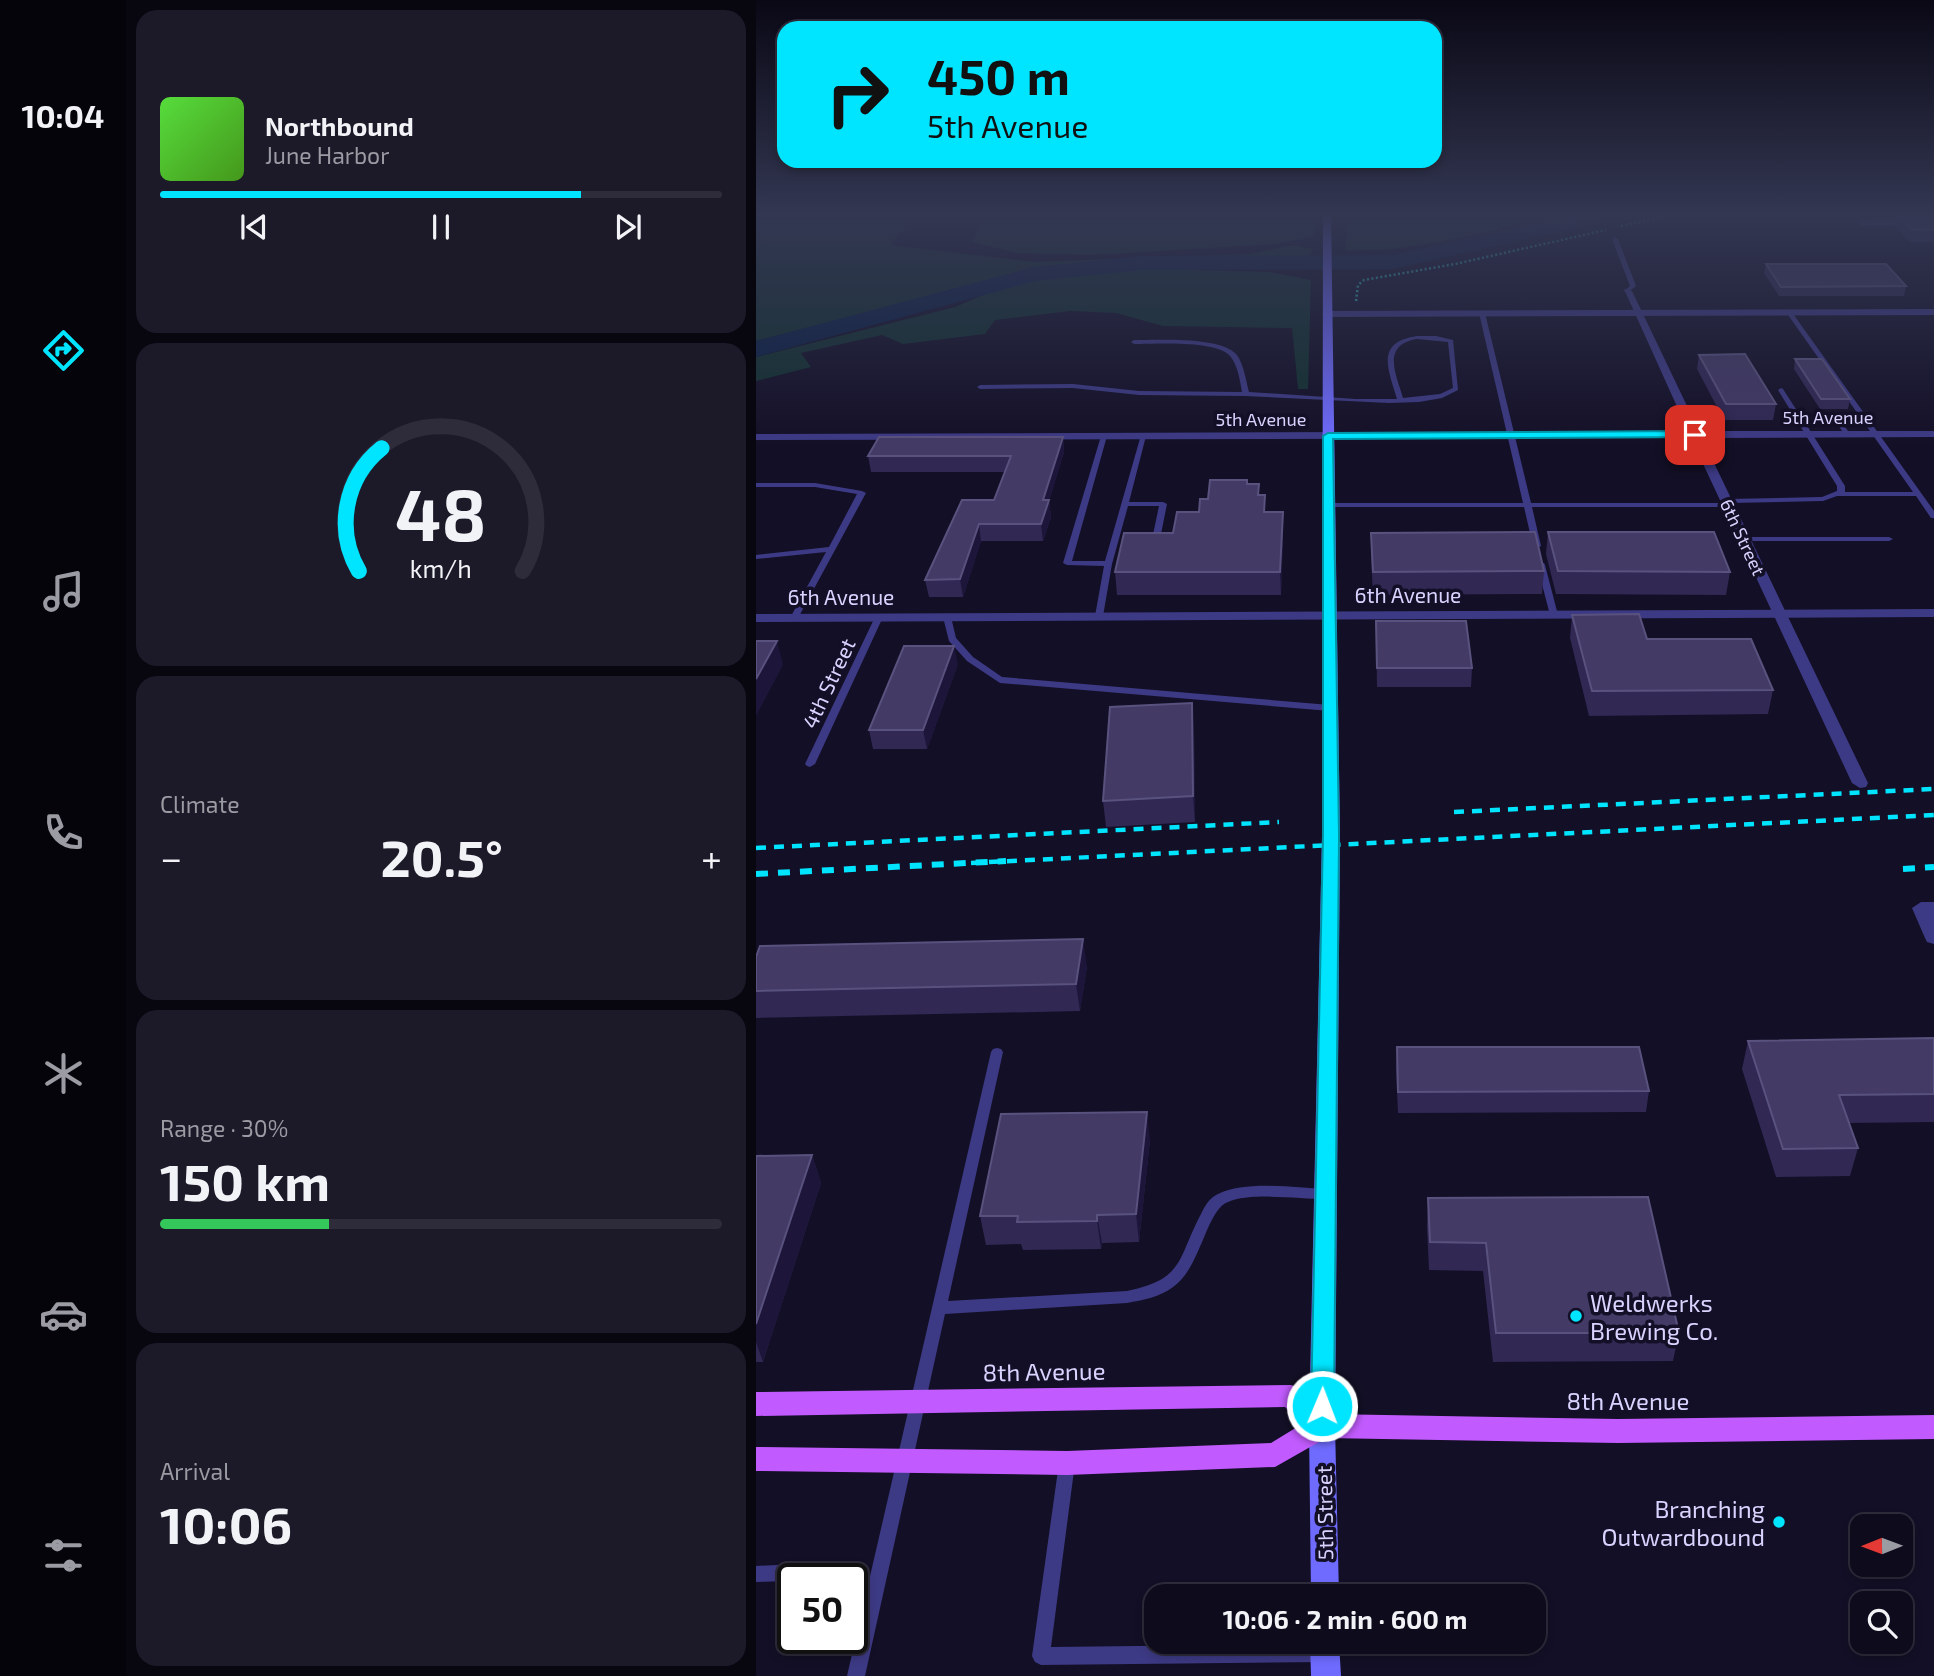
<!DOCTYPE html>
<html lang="en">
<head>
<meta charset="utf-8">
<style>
  body { margin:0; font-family:"Exo 2",sans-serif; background:#1c1929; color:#f1f3f6; height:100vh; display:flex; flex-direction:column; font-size:26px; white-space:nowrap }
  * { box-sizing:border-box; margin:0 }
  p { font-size:23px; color:#9b9ba3 }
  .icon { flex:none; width:38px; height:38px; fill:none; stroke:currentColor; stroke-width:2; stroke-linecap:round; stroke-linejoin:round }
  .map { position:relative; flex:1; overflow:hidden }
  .side { display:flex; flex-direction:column; gap:10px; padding:10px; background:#08060f; width:630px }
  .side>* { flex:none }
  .guide { position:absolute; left:21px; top:21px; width:665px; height:147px; border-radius:21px; box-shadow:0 4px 10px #0003,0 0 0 2px #2e2b3b; background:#00e5ff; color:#111; overflow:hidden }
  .needle { width:46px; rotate:269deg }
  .buttons { position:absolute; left:1094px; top:1514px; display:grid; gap:14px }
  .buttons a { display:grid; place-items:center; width:63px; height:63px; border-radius:14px; background:#0e0b1c; box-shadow:0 4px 10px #0003,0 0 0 2px #2e2b3b; font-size:35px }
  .speed { position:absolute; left:21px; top:1563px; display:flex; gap:14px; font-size:35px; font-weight:700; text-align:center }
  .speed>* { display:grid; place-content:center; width:91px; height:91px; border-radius:50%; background:#0e0b1c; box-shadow:0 4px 10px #0003,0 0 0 2px #2e2b3b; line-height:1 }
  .speed .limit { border:4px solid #111; border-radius:10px; background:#fff; color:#111 }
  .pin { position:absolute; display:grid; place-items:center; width:60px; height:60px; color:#fff; margin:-30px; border-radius:14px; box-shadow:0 4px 10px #0006 }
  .me { position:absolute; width:77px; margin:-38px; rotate:1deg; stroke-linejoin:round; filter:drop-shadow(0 0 5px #0008) }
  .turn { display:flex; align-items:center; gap:24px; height:147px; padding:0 35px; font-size:32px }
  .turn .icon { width:91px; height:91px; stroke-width:2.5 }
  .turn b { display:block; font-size:49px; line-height:60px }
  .big { font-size:52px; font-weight:700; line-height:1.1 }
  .side .widget { flex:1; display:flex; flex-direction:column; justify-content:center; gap:10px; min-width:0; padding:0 24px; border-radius:21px; background:#1c1929 }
  .side .dial { align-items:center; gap:0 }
  .dial svg { height:182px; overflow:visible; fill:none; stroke:#2e2b3b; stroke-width:7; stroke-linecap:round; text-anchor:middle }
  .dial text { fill:#f1f3f6; stroke:none }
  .song { display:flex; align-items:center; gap:21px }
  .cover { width:84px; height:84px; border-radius:10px; background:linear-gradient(135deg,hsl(110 70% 55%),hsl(100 70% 35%)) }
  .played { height:7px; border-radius:4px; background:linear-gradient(90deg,#00e5ff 75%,#2e2b3b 75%) }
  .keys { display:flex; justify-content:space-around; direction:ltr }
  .heat { display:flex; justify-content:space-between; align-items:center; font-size:38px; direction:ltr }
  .charge { height:10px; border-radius:5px; background:linear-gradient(90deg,#34c759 30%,#2e2b3b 0) }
  .trip { position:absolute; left:388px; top:1584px; width:402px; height:70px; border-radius:21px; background:#0e0b1c; box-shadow:0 4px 10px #0003,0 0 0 2px #2e2b3b; font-weight:700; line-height:70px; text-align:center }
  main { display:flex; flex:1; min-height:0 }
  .tabs { display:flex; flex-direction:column; width:126px; justify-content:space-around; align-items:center; background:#06040b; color:#9b9ba3 }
  .tabs .icon { width:49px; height:49px }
  .tabs .active { color:#00e5ff }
  .tabs b { font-size:32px; color:#f1f3f6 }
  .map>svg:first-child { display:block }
  .green { fill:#12302f }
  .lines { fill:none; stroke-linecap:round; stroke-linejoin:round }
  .river { fill:#0a1f44; fill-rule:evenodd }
  .path { stroke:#2fb8b0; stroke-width:2.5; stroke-dasharray:2 2.5; stroke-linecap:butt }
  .service { fill:#3d3a85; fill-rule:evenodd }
  .minor { fill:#3d3a85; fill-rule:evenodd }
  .tertiary { fill:#3d3a85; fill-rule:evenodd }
  .secondary { fill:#6f6bff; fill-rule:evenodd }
  .primary { fill:#c25bff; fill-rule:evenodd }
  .rail-far1 { stroke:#00e5ff; stroke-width:4.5; stroke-dasharray:10 8; stroke-linecap:butt }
  .rail { stroke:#00e5ff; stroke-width:6; stroke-dasharray:12 10; stroke-linecap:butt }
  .wall { fill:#312854 }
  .shaded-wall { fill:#1d163a }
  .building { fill:#433a66; stroke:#5a527e; stroke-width:2 }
  .route { fill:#00e5ff; stroke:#0095a6; stroke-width:2 }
  .poi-dot { fill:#00e5ff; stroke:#130f26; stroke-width:2.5 }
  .labels { text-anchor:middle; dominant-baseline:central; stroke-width:7; stroke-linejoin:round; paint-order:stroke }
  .far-street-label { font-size:18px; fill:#d9d4ff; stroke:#130f26 }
  .street-label { font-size:21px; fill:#d9d4ff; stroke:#130f26 }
  .near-poi-label { font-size:24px; fill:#d9d4ff; stroke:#130f26; text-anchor:start }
  .near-street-label { font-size:24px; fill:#d9d4ff; stroke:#130f26 }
</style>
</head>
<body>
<main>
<nav class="tabs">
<b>10:04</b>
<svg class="icon active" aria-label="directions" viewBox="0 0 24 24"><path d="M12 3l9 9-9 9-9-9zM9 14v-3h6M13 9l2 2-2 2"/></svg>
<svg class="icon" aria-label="music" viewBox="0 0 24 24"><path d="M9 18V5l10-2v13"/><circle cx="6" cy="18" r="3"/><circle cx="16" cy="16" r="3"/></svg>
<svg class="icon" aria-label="phone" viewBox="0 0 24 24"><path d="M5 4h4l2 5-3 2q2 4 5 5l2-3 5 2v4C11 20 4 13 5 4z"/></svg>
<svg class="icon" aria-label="climate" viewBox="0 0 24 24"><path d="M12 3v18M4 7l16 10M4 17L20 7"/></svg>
<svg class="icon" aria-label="car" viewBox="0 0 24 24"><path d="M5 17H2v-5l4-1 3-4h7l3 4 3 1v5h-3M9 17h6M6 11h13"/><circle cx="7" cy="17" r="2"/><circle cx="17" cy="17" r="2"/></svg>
<svg class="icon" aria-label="filters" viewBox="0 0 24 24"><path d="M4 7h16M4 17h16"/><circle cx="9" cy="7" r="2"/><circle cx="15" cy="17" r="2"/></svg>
</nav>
<section class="side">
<div class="widget">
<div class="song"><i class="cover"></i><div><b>Northbound</b><p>June Harbor</p></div></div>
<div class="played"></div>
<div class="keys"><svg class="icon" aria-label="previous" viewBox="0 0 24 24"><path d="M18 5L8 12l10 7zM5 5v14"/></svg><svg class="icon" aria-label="pause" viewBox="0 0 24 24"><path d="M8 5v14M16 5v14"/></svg><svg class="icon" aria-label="next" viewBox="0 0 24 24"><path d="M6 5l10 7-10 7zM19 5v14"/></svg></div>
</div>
<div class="widget dial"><svg viewBox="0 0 100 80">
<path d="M14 69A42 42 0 1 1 86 69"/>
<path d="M14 69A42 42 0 0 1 24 15" stroke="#00e5ff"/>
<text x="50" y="56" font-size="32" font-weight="700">48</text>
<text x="50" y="72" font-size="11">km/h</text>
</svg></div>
<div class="widget"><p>Climate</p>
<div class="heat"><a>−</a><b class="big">20.5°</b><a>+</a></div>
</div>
<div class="widget"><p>Range · 30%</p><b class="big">150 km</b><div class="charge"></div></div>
<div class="widget"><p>Arrival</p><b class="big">10:06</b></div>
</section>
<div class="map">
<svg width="1178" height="1676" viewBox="0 0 1178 1676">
  <rect width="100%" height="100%" fill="#130f26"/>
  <path class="green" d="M0 213H562L564 219 558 225V236L519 244 336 255 261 253 216 242 226 220 158 217 134 245 279 262 494 254 538 245 557 249 551 261 372 262 268 272 0 341Z
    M588 213H810C738 229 663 253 589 250L591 229Z
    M397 269 514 272 555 280 552 389H542L536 328 407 326 360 313 314 311 239 320 229 334 147 344 126 335 45 353 55 367 0 381V357L199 307 250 285 336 272Z"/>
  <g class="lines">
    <path class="river" d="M830 213H868L865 217 858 219 637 269 385 270 279 281 0 357V341L278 267 385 256 637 255Z"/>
    <path class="path" d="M865 226 926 213
      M600 301 602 285 608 280 699 264 850 230"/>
    <path class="service" d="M859 237 862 239 880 286 871 293 868 291 874 286 856 239Z
      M1033 310 1035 311 1178 511V518H1175L1160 496H1081L1067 501 974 503 976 505 972 507H776L785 546 781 548 777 546 768 507H573L569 505 573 503H767L723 313 726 311 729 313 775 503H968L966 501 970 499 1066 497 1081 491V486L1022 390 1025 388 1027 389 1045 417 1083 418 1094 434 1089 435 1079 421H1048L1089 486V492H1157L1030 312Z
      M661 336H680L697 340 702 390 686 398 663 402 633 403 489 396 383 395 317 388 224 389 221 387 224 385 317 384 383 391 486 392C484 381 482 365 474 356 460 340 399 344 378 344L375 342 378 340C401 340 466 336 481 355 488 365 490 381 493 392L600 399H641C632 369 619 342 661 336ZM661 339 692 342 697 388 684 394 647 398C640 374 625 345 661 339Z
      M348 434 351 436 316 561H349L385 435 390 436 373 502H407L411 504 403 544 399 546 395 544 403 506H372L356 564 347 616 343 619 339 616 348 566 311 565 307 563 345 436Z
      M0 483H59L106 491 110 493 41 620 38 621 34 618 70 552 0 559V555L73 547 101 494 59 487H0Z
      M985 537H1133L1137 539 1133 541H985Z
      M782 563H788L789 565 802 615 801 617 798 618 794 615 781 565Z
      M123 614 127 617 59 764 54 767 51 766 49 764 119 617Z
      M191 614 195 617 200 638 217 657 246 677 574 705 579 708 574 711 244 683 211 661 193 641 187 617Z
      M241 1048 245 1049 247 1052 192 1301 371 1291C429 1279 421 1259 445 1214 449 1206 453 1198 462 1194 491 1180 538 1188 570 1189L575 1190 577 1194 575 1198 570 1199C544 1199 495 1192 472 1202 450 1210 445 1268 417 1287 404 1297 387 1300 371 1303L189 1314 109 1676H91L235 1052 237 1049Z
      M311 1456 317 1458 319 1463 295 1647 567 1644 573 1647 576 1653 573 1659 567 1662 285 1665 279 1662 276 1656 303 1463 305 1458Z
      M42 1564 48 1566 51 1572 48 1578H37V1581L0 1582V1566Z"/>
    <path class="minor" d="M1178 219V225L1105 226 1101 223 1105 220Z
      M868 289 876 291 943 431H1178V437L946 438 1112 783 1110 787 1104 788 1096 783 935 438 0 440V434L932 431Z
      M1165 902H1178V944L1171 942 1169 938 1156 908Z"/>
    <path class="tertiary" d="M1178 309V315L571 317 566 314 571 311Z
      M1178 609V617L0 622V614Z"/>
    <path class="secondary" d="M567 213H575L584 836 579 1426 583 1596H555L553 1426 566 836Z
      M554 1642H583L585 1676H555Z"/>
    <path class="primary" d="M535 1385 544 1388 572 1414 862 1419 1178 1415V1439L862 1443 570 1438 519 1467 311 1475 0 1471V1447L311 1451 515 1443 546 1424 529 1407 0 1416V1392Z"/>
    <path class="rail-far1" d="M698 812 1178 789
      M0 848 523 822
      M215 863 1178 815"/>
    <path class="rail" d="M1147 869 1178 867
      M0 874 250 861"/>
  </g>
  <path class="wall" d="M1126 213H1178V242H1154L1141 228 1143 217H1130Z
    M1010 264 1150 286 1148 296H1023L1008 273Z
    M943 355 1020 404 1017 420H968L941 369Z
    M1039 359 1094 399 1092 409H1064L1038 369Z
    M307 437 308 452 293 501 295 517 287 541H225L207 597H173L169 580 238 500 248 472H115L112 456Z
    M491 484H503V495H509V512L527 534 525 595H361L359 572 417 533 443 512 452 499Z
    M792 532 974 572 970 595 800 594 790 554Z
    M615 533 788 571 786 594 617 595 615 555Z
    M816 615 891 639 1017 690 1012 714 833 716 814 638Z
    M620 621 716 668 715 687H621Z
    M202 664 171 749H117L113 730Z
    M438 728 439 822 350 827 347 801Z
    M331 966 324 1011 0 1018V991Z
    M1178 1038V1122L1093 1123 1102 1148 1094 1176 1020 1177 986 1069 992 1041Z
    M641 1047 893 1091 890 1112 642 1113 640 1068Z
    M394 1140 383 1242 346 1243 345 1249 267 1250 265 1244 230 1245 224 1216Z
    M56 1155 65 1183 7 1362H0V1156Z
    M672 1198 923 1333 917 1361 737 1362 727 1271 673 1270 671 1226Z"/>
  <path class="shaded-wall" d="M307 437 308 452 293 501 295 517 287 541 285 524 287 500Z
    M527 512V534L525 595 524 572Z
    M223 524 225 541 207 597 204 579Z
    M21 641 27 665 0 716V679Z
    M198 646 202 664 171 749 167 730Z
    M436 703 438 728 439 822 437 796Z
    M327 939 331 966 324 1011 320 984Z
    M391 1112 394 1140 383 1242 380 1214Z
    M56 1155 65 1183 7 1362 0 1342V1324Z
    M341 1215 346 1243 345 1249 341 1221Z"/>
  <path class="building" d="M1143 217H1178V230H1157Z
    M1010 264H1130L1150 286 1025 287Z
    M989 354 1020 404H970L943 355Z
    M1039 359H1066L1094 399H1065Z
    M123 437H307L287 500H293L285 524H223L204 579 169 580 206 500H238L255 456H112Z
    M454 480H491V484H503L502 495H509L508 512H527L524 572H359L368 533H417L421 512H443L444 499H452Z
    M779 532 788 571 617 572 615 533Z
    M792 532H958L974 572 802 571Z
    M883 614 891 639H995L1017 690 836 691 816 615Z
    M620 621H710L716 668H621Z
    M0 641H21L0 679Z
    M148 646H198L167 730H113Z
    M436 703 437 796 347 801 354 707Z
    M327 939 320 984 0 991V957L4 946Z
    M1178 1038V1094L1083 1095 1102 1148 1027 1149 992 1041Z
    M641 1047H883L893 1091 642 1092Z
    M391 1112 380 1214 341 1215V1221L261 1222 262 1216H224L245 1114Z
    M56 1155 0 1324V1156Z
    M892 1197 923 1333H740L730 1243 674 1242 672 1198Z"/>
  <linearGradient id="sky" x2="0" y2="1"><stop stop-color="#0a0815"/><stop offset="0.48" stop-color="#333752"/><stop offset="1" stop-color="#333752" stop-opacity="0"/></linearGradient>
  <rect width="1178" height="447" fill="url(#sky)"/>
  <path class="route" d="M939 431 944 435 942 437 577 439 583 836 578 1406 575 1413 566 1416 558 1413 555 1406 567 836V436L572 433Z"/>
  <g class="poi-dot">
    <circle cx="820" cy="1316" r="7"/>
    <circle cx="1023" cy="1522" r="7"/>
  </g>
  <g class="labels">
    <g class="far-street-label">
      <text x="1072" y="417">5th Avenue</text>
      <text x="505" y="419">5th Avenue</text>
      <text transform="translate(987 537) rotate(65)">6th Street</text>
    </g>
    <g class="street-label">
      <text x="652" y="594">6th Avenue</text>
      <text x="85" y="596">6th Avenue</text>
      <text transform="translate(72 683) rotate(-65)">4th Street</text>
      <text transform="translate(568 1513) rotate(-91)">5th Street</text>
    </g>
    <g class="near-poi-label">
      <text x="834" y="1302">Weldwerks<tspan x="834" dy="28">Brewing Co.</tspan></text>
      <text x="1009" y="1508" text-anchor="end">Branching<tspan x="1009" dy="28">Outwardbound</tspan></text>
    </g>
    <g class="near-street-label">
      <text transform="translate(288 1371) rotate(-1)">8th Avenue</text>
      <text x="872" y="1400">8th Avenue</text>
    </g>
  </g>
</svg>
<div class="buttons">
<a><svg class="needle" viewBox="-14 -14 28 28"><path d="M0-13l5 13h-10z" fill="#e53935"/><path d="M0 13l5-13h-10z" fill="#9b9ba3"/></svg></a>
<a><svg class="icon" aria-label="search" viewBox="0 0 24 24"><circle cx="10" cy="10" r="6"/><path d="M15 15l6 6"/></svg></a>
</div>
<div class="speed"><div class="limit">50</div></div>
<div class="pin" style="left:939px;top:435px;background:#d93025"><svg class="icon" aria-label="arrive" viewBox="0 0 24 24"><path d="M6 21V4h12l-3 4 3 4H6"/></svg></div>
<svg class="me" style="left:566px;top:1406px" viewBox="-20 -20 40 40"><circle r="17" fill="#00e5ff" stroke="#fff" stroke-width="3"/><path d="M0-11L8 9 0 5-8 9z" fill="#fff"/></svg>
<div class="trip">10:06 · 2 min · 600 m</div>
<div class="guide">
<div class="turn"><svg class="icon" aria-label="right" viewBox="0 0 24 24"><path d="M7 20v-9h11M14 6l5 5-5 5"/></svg><div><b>450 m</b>5th Avenue</div></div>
</div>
</div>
</main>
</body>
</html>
